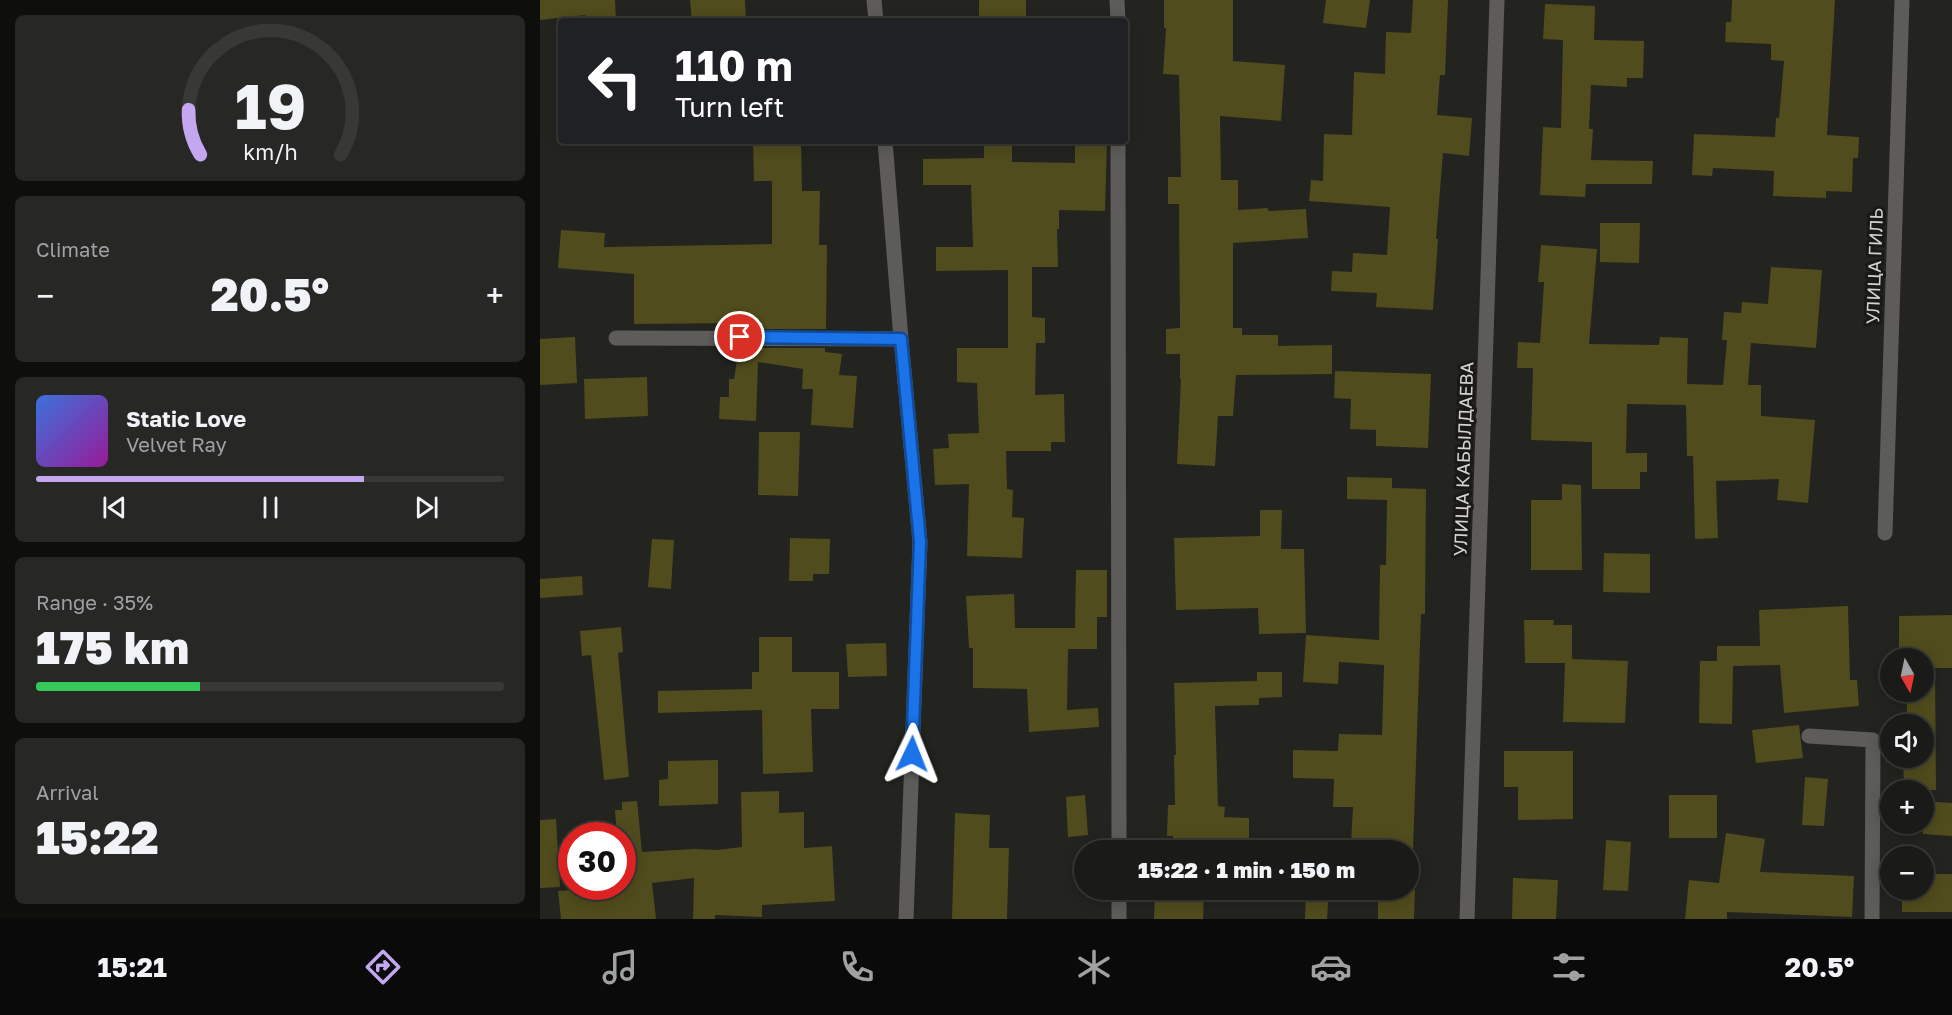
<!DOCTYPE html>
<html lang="en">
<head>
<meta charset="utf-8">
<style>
  body { margin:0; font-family:"Golos Text",sans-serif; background:#272725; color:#f1f3f6; height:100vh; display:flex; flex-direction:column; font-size:22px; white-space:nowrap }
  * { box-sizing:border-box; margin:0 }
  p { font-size:20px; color:#9fa1a2 }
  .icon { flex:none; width:33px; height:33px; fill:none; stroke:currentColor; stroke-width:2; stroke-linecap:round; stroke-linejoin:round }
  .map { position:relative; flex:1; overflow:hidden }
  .sheet { display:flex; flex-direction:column; gap:15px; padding:15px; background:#0e0e0d; width:540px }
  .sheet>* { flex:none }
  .top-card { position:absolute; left:18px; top:18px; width:570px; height:126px; border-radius:6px; box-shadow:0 3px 15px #0003,0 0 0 2px #383837; background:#202124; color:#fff; overflow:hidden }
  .needle { width:39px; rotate:171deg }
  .controls { position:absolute; left:1340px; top:648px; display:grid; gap:12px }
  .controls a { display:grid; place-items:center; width:54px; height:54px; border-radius:50%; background:#1a1a18; box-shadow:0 3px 15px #0003,0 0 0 2px #383837; font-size:30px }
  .speed { position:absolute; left:18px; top:822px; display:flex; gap:12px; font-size:30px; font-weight:700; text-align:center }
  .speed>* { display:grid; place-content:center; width:78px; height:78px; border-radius:50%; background:#1a1a18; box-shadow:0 3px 15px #0003,0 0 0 2px #383837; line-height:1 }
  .speed .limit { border:9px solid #d22; background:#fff; color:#111 }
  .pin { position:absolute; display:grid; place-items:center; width:51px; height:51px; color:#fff; margin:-26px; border:3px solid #fff; border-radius:50%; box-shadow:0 2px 6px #0007 }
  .me { position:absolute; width:66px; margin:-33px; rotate:2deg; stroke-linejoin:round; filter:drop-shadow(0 0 4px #0008) }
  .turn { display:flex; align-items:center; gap:21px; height:126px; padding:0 18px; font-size:27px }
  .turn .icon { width:78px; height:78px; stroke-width:2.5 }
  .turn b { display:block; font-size:42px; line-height:51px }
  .big { font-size:45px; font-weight:800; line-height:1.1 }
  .sheet .tile { flex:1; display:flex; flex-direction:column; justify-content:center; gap:9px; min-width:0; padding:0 21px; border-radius:9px; background:#272725 }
  .sheet .dial { align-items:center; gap:0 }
  .dial svg { height:156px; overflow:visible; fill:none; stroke:#383837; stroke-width:7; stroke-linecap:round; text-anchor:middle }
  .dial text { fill:#f1f3f6; stroke:none }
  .song { display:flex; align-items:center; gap:18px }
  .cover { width:72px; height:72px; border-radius:9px; background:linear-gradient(135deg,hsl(220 70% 55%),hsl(300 70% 35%)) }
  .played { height:6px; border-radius:3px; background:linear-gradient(90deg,#c5a6f0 70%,#383837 70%) }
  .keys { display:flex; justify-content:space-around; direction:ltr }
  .heat { display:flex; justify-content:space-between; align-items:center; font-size:33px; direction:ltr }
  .charge { height:9px; border-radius:4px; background:linear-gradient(90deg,#34c759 35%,#383837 0) }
  .trip { position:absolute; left:534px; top:840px; width:345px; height:60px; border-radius:30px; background:#1a1a18; box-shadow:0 3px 15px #0003,0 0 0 2px #383837; font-weight:800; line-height:60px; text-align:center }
  .dock { display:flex; height:96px; justify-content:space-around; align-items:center; background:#0a0a0a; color:#9fa1a2 }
  .dock .icon { width:42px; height:42px }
  .dock .on { color:#c5a6f0 }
  .dock b { font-size:27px; color:#f1f3f6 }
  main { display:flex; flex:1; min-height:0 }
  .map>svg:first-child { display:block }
  .building { fill:#514c1d }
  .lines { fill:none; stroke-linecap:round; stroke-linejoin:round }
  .street { stroke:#5d5c5b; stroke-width:15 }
  .route-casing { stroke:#114b97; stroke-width:15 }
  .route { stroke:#1a73e8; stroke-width:10 }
  .labels { text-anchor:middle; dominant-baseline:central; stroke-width:6; stroke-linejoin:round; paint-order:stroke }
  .street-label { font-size:18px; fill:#d4d4d3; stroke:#1a1917 }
</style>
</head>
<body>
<main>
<section class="sheet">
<div class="tile dial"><svg viewBox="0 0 100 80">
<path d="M14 69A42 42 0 1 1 86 69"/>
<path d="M14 69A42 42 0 0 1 8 46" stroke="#c5a6f0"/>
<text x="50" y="56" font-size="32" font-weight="700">19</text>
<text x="50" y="72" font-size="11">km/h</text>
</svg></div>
<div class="tile"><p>Climate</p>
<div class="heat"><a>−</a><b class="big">20.5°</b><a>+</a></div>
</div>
<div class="tile">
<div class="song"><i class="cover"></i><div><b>Static Love</b><p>Velvet Ray</p></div></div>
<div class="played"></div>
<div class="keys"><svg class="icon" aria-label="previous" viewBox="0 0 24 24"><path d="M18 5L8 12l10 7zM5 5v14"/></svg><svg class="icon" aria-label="pause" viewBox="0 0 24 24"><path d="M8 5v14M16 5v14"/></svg><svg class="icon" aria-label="next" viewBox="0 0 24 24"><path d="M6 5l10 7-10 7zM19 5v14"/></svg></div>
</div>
<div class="tile"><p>Range · 35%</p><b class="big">175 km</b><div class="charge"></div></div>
<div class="tile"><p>Arrival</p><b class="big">15:22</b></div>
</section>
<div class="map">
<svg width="1412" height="919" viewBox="0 0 1412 919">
  <rect width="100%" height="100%" fill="#232320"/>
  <path class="building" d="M0 0H75L76 21H45V15L0 20Z
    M150 0H205L206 21H152Z
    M439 0H486V21H439Z
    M624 0H693V61L745 65 741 121 680 116 681 180H698V210L728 208V211L766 209 768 238 693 243V328H702V335H738V346L792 345V374L696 375 693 416H678L675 466 637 464 641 379H640V354H626V329L640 328 639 204H628V177H641L639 75 623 74 626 28H624Z
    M786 0H830L826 28 783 23Z
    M873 0H908L905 75H900L897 115 932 118 929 156 903 153 896 239H898L893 310 836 307 837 293 791 291 792 271 812 272 813 253 847 255 850 207 769 201 771 180 783 181 784 134 812 135 814 72 845 74 846 32 871 33Z
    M1192 0H1295L1287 135 1319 137 1318 158H1313L1312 192 1286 191V198L1233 196 1234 171 1173 168 1172 176 1152 175 1154 134 1235 137 1236 118H1239L1244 61 1231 60V44L1185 42 1186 22H1191Z
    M1005 4 1055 6 1054 40 1104 41 1103 78H1087V87L1051 85 1049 129H1053L1051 160 1113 161 1112 184H1046L1045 197 1000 195 1003 127 1021 128 1023 40 1003 39Z
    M261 141 262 191H280L279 245H287L286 329H202V323L94 324V274L18 268 21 230 65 233 64 247 232 244V181H214L213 143Z
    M444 141H472V162L535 163V141H567L565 211 519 210V229H517L518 267H492V317L505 318V343H496L495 395 524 394 525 442H511V451H466L467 489 473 490 472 517 484 518 482 558 427 556 429 484 395 485 393 449 409 448 408 434 439 433 437 383 417 382V348H468V270L396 271V247H433L431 185H383V159L444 158Z
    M1060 223H1100L1099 263 1060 262Z
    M1001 245 1057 249 1049 344 1119 345 1120 337 1148 338 1147 384 1183 385 1187 340H1182L1184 312 1201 313 1202 302 1228 304 1231 267 1282 270 1276 348 1211 343 1208 385H1221V416L1275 420 1268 503 1237 500 1239 479 1176 481 1178 538 1155 539 1153 456H1147L1146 405 1087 404 1086 453H1107V472H1100V489H1052V442L991 440 993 368H977L978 342 1000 343 1004 282H998Z
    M35 337 37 383 0 385V339Z
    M199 348H285V352L302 354 299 375 317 376 313 428 271 425 273 389H262L263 369 218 362 216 421 179 419 180 397H189V379H194Z
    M795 371 891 374 888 448 836 446V430L810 429 811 399 794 398Z
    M107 377 108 416 45 419 44 379Z
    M219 432H260L258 496 218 495Z
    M807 477 852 478V488L886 489 885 614H881L873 850H840V844L811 843 813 807H793L794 779 753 778V750L798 751 799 734 842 735 844 665 799 662 798 684 763 682 766 635 839 640 840 565H846L847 500 807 499Z
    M1022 484 1041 485 1042 570H991V500H1022Z
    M720 510H742L741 549H764L766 633 719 634 718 608 636 610 634 538 720 536Z
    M250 538 290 539 289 574H273V581H249Z
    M112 539 134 540 131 589 108 587Z
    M1064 553 1110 554V593L1063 592Z
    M536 570H567V617H557V649H528L527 710 558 708 559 727 489 732 487 689 433 688V648H429L426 596 474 594 475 628H535Z
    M42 576 43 595 0 598V579Z
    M1308 606 1310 680H1317L1319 706 1244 713 1240 665 1193 666 1192 724 1159 723 1160 661H1177V646H1220L1219 610Z
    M1412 615V668H1395L1396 790H1364L1363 758H1383V724H1367V692H1383V658H1359V616Z
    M984 620H1014L1013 625H1032V659L1088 661 1085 723 1023 722 1025 663H985Z
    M81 627 83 652 78 653 89 777 64 780 51 655 42 656 40 631Z
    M219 637H252V672H299V709H271L273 772 223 774 222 710 118 713V691L212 689V672H219Z
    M346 643 347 676 308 677 306 644Z
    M717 672H742V697L719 698V705L675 706 678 806 685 807 684 817 709 818V850H632L633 836H627L628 805H635L634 755H636L634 683 717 681Z
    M1259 725 1263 758 1216 763 1212 730Z
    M964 751H1033V819L978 820V787H964Z
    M178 760V804L119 806V780L128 779V761Z
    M1265 777 1288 779 1284 826 1262 825Z
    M239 791V813L264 812V848L292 846 295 901 222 905V917L175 915V919H153L154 878 112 883 116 919H21L18 891 82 886V836H77L75 810H82V802L97 801 102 852 154 849 177 850 202 847 201 792Z
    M545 795 548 835 528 837 526 797Z
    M1129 795H1177V838H1129Z
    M1383 801 1412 803V836L1383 834Z
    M415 813 450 815 449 848H469L467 919H412Z
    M16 819 20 887 0 888V820Z
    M1186 833 1225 839 1220 872 1314 876 1312 917 1187 912V919H1145L1149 880 1179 883Z
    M1066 840 1091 842 1088 891 1063 890Z
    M1383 874H1412V912H1362V890H1383Z
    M973 878 1018 880 1016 919H972Z
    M615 890H664L663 919H614Z
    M766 890H789L787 919H765Z
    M838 890H875L874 919H838Z"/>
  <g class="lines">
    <path class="street" d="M334 0 336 21
      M577 0 578 21
      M345 141 361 339 380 542 366 919
      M578 141 579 850
      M76 338 361 339
      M1345 533 1362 0
      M1269 736 1333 740 1332 919
      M579 890V919
      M927 919 957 0"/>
  </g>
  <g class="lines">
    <defs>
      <path id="route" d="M200 337 361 339 380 542 372 754"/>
    </defs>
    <use href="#route" class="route-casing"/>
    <use href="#route" class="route"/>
  </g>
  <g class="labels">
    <g class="street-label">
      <text transform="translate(1334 266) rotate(-88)">УЛИЦА ГИЛЬ</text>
      <text transform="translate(923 459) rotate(-88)">УЛИЦА КАБЫЛДАЕВА</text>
    </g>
  </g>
</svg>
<div class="controls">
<a><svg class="needle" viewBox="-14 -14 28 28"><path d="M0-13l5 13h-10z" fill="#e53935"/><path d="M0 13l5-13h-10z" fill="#9fa1a2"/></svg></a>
<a><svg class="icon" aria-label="sound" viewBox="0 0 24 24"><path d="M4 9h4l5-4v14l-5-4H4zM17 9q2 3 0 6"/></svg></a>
<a>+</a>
<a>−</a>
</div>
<div class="speed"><div class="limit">30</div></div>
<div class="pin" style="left:200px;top:337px;background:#d93025"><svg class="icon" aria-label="arrive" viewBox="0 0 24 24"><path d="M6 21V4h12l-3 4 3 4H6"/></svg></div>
<svg class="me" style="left:372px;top:754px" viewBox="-20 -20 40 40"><path d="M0-17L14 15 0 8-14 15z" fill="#1a73e8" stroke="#fff" stroke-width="4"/></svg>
<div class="trip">15:22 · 1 min · 150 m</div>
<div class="top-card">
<div class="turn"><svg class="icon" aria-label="left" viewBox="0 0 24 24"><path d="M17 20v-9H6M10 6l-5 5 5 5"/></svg><div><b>110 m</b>Turn left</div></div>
</div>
</div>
</main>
<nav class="dock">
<b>15:21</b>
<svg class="icon on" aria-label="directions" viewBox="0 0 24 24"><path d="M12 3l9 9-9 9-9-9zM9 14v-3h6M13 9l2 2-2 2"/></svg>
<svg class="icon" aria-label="music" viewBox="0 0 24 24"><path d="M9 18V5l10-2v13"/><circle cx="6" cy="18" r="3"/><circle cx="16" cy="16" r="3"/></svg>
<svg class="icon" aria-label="phone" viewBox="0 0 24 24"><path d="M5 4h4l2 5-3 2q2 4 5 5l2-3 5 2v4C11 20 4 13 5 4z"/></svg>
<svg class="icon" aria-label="climate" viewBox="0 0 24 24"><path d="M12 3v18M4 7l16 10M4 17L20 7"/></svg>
<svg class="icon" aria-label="car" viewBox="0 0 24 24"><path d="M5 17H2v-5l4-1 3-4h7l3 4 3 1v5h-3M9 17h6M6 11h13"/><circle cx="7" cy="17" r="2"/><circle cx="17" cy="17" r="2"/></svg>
<svg class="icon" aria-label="filters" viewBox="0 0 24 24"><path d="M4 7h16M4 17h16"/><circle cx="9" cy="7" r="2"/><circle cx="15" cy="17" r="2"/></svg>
<b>20.5°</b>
</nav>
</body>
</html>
